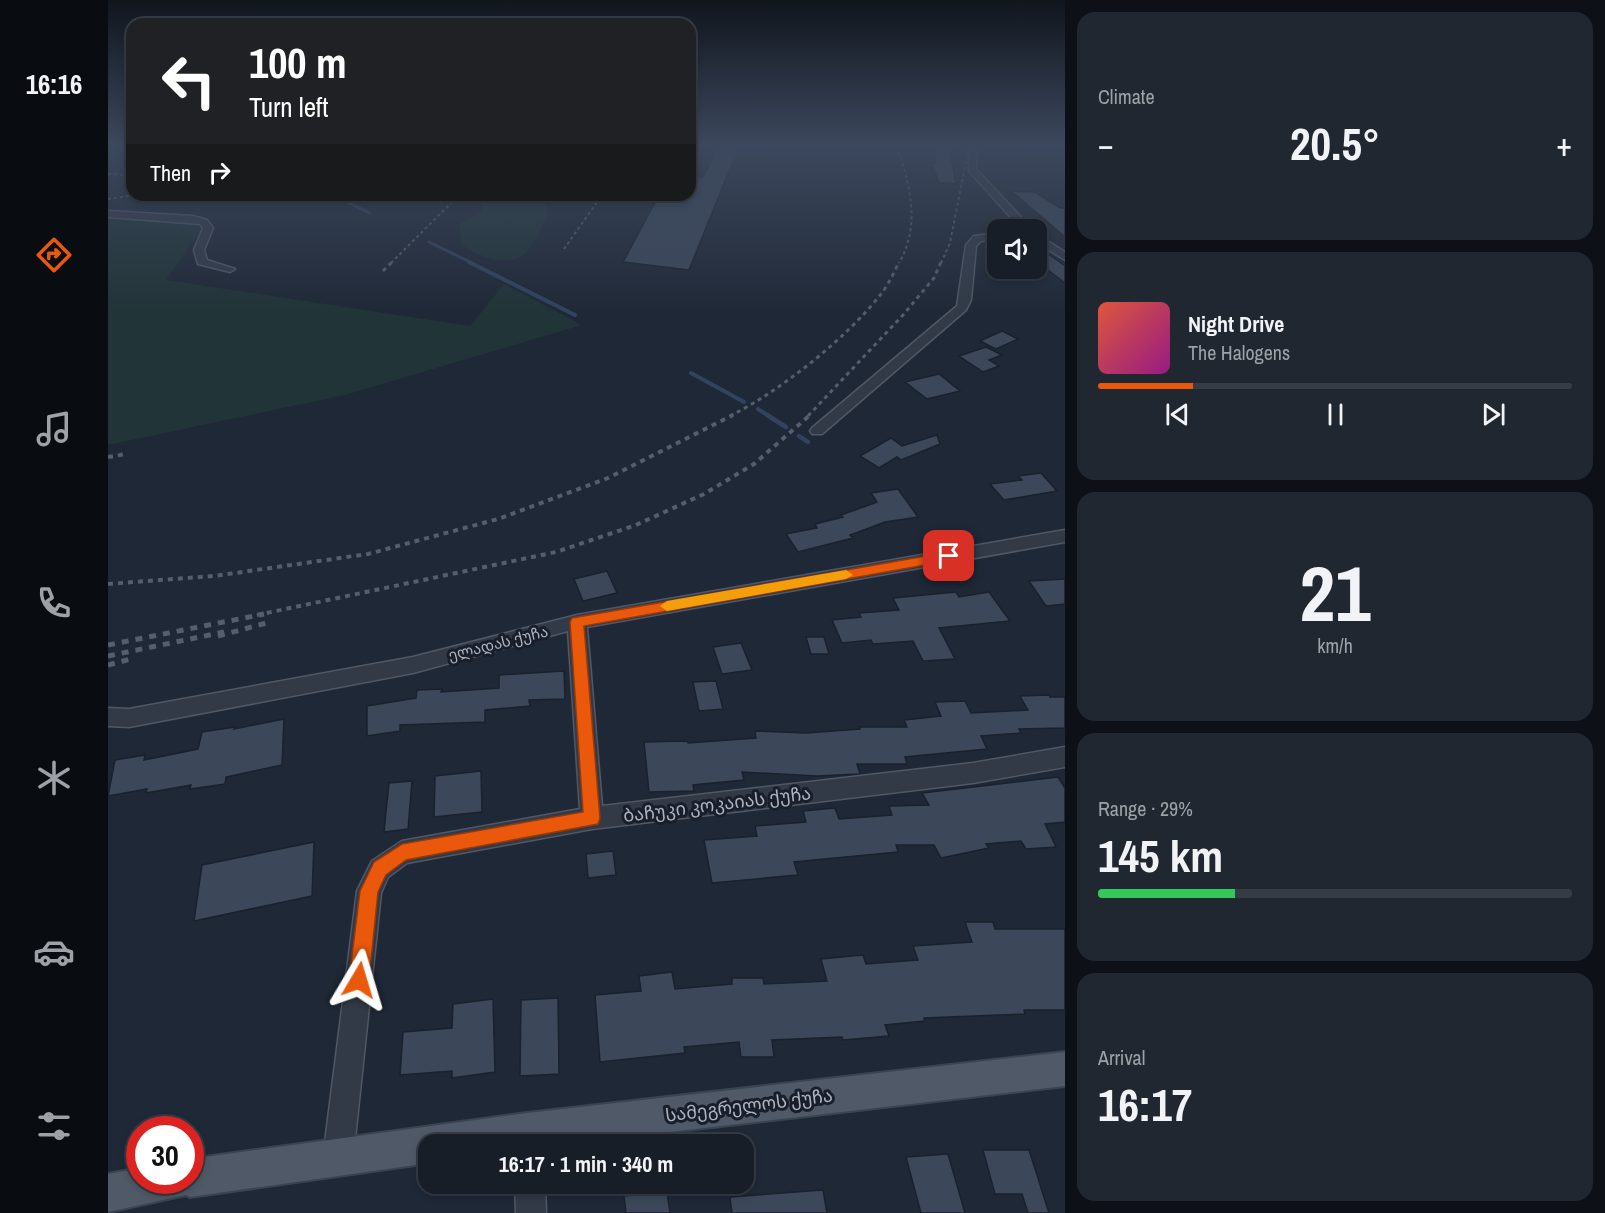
<!DOCTYPE html>
<html lang="en">
<head>
<meta charset="utf-8">
<style>
  body { margin:0; font-family:"Archivo Narrow","Noto Sans Georgian",sans-serif; background:#202730; color:#f1f3f6; height:100vh; display:flex; flex-direction:column; font-size:22px; white-space:nowrap }
  * { box-sizing:border-box; margin:0 }
  p { font-size:20px; color:#9ea2a8 }
  .icon { flex:none; width:33px; height:33px; fill:none; stroke:currentColor; stroke-width:2; stroke-linecap:round; stroke-linejoin:round }
  .map { position:relative; flex:1; overflow:hidden }
  .sheet { display:flex; flex-direction:column; gap:12px; padding:12px; background:#0d1016; width:540px }
  .sheet>* { flex:none }
  .guide { position:absolute; left:18px; top:18px; width:570px; height:183px; border-radius:18px; box-shadow:0 3px 9px #0003,0 0 0 2px #363c45; background:#202124; color:#fff; overflow:hidden }
  .buttons { position:absolute; left:879px; top:219px; display:grid; gap:12px }
  .buttons a { display:grid; place-items:center; width:60px; height:60px; border-radius:12px; background:#171e28; box-shadow:0 3px 9px #0003,0 0 0 2px #363c45; font-size:30px }
  .speed { position:absolute; left:18px; top:1116px; display:flex; gap:12px; font-size:30px; font-weight:700; text-align:center }
  .speed>* { display:grid; place-content:center; width:78px; height:78px; border-radius:50%; background:#171e28; box-shadow:0 3px 9px #0003,0 0 0 2px #363c45; line-height:1 }
  .speed .limit { border:9px solid #d22; background:#fff; color:#111 }
  .pin { position:absolute; display:grid; place-items:center; width:51px; height:51px; color:#fff; margin:-26px; border-radius:12px; box-shadow:0 3px 9px #0006 }
  .me { position:absolute; width:66px; margin:-33px; rotate:7deg; stroke-linejoin:round; filter:drop-shadow(0 0 4px #0008) }
  .turn { display:flex; align-items:center; gap:21px; height:126px; padding:0 24px; font-size:27px }
  .turn .icon { width:78px; height:78px; stroke-width:2.5 }
  .turn b { display:block; font-size:42px; line-height:51px }
  .then { display:flex; align-items:center; height:57px; padding:0 24px; background:#0003; gap:12px; font-size:22px }
  .big { font-size:45px; font-weight:700; line-height:1.1 }
  .sheet .card { flex:1; display:flex; flex-direction:column; justify-content:center; gap:9px; min-width:0; padding:0 21px; border-radius:18px; background:#202730 }
  .sheet .dial { align-items:center; gap:0 }
  .dial b { font-size:78px; line-height:1 }
  .song { display:flex; align-items:center; gap:18px }
  .cover { width:72px; height:72px; border-radius:9px; background:linear-gradient(135deg,hsl(10 70% 55%),hsl(310 70% 35%)) }
  .played { height:6px; border-radius:3px; background:linear-gradient(90deg,#ea580c 20%,#363c45 20%) }
  .keys { display:flex; justify-content:space-around; direction:ltr }
  .heat { display:flex; justify-content:space-between; align-items:center; font-size:33px; direction:ltr }
  .charge { height:9px; border-radius:4px; background:linear-gradient(90deg,#34c759 29%,#363c45 0) }
  .trip { position:absolute; left:310px; top:1134px; width:336px; height:60px; border-radius:18px; background:#171e28; box-shadow:0 3px 9px #0003,0 0 0 2px #363c45; font-weight:700; line-height:60px; text-align:center }
  main { display:flex; flex:1; min-height:0 }
  .menu { display:flex; flex-direction:column; width:108px; justify-content:space-around; align-items:center; background:#090c10; color:#9ea2a8 }
  .menu .icon { width:42px; height:42px }
  .menu .active { color:#ea580c }
  .menu b { font-size:27px; color:#f1f3f6 }
  .map>svg:first-child { display:block }
  .green { fill:#213437 }
  .lines { fill:none; stroke-linecap:round; stroke-linejoin:round }
  .stream-far2 { stroke:#31435e; stroke-width:3 }
  .stream-far1 { stroke:#31435e; stroke-width:4 }
  .stream { stroke:#31435e; stroke-width:4.5 }
  .building { fill:#3c4859; stroke:#1a212d; stroke-width:1.5 }
  .minor-casing { stroke:#505765; stroke-width:3 }
  .major-casing { stroke:#3c4350; stroke-width:4 }
  .minor { fill:#323a47; fill-rule:evenodd }
  .major { fill:#505967; fill-rule:evenodd }
  .rail-far3 { stroke:#545e6e; stroke-width:2; stroke-dasharray:3 3; stroke-linecap:butt }
  .rail-far2 { stroke:#545e6e; stroke-width:3; stroke-dasharray:4 4; stroke-linecap:butt }
  .rail-far1 { stroke:#545e6e; stroke-width:4; stroke-dasharray:5 5; stroke-linecap:butt }
  .rail { stroke:#545e6e; stroke-width:5; stroke-dasharray:7 7; stroke-linecap:butt }
  .route { fill:#ea580c; stroke:#983908; stroke-width:1.5 }
  .slow { fill:#f59e0b }
  .labels { text-anchor:middle; dominant-baseline:central; stroke-width:6; stroke-linejoin:round; paint-order:stroke }
  .street-label { font-size:15px; fill:#acb4c4; stroke:#181f2b }
  .near-street-label { font-size:18px; fill:#acb4c4; stroke:#181f2b }
</style>
</head>
<body>
<main>
<nav class="menu">
<b>16:16</b>
<svg class="icon active" aria-label="directions" viewBox="0 0 24 24"><path d="M12 3l9 9-9 9-9-9zM9 14v-3h6M13 9l2 2-2 2"/></svg>
<svg class="icon" aria-label="music" viewBox="0 0 24 24"><path d="M9 18V5l10-2v13"/><circle cx="6" cy="18" r="3"/><circle cx="16" cy="16" r="3"/></svg>
<svg class="icon" aria-label="phone" viewBox="0 0 24 24"><path d="M5 4h4l2 5-3 2q2 4 5 5l2-3 5 2v4C11 20 4 13 5 4z"/></svg>
<svg class="icon" aria-label="climate" viewBox="0 0 24 24"><path d="M12 3v18M4 7l16 10M4 17L20 7"/></svg>
<svg class="icon" aria-label="car" viewBox="0 0 24 24"><path d="M5 17H2v-5l4-1 3-4h7l3 4 3 1v5h-3M9 17h6M6 11h13"/><circle cx="7" cy="17" r="2"/><circle cx="17" cy="17" r="2"/></svg>
<svg class="icon" aria-label="filters" viewBox="0 0 24 24"><path d="M4 7h16M4 17h16"/><circle cx="9" cy="7" r="2"/><circle cx="15" cy="17" r="2"/></svg>
</nav>
<div class="map">
<svg width="957" height="1213" viewBox="0 0 957 1213">
  <rect width="100%" height="100%" fill="#1f2836"/>
  <path class="green" d="M392 195H429L437 205 440 215C434 226 429 239 421 249 404 271 369 257 352 243 355 236 350 231 352 224L374 211 373 202 376 199Z
    M0 218 76 222 94 228 58 280 362 326 396 284 474 325 237 395 0 445Z"/>
  <g class="lines">
    <path class="stream-far2" d="M224 195 262 213
      M321 242 364 263"/>
    <path class="stream-far1" d="M361 262 467 315
      M583 373 636 402
      M650 409 661 416"/>
    <path class="stream" d="M659 415 678 427
      M691 436 700 442"/>
  </g>
  <path class="building" d="M611 146H634L621 171 581 270 515 262 551 195H582V176L595 177Z
    M824 146H841L848 184 831 183 823 162 828 163Z
    M903 191 927 192 952 208H957V237Z
    M928 245 957 266V283L928 261Z
    M894 331 910 339 888 349 872 341Z
    M878 347 894 355 881 360 891 366 875 372 851 356Z
    M831 374 852 391 819 399 797 382Z
    M829 435 832 444 793 460 789 457 771 468 752 456 783 438 794 446Z
    M933 473 949 491 896 500 882 484 914 480 910 476Z
    M790 489 810 517 777 522 742 535 745 538 690 552 678 534 709 528 707 524 735 517 733 515 769 502 763 493Z
    M499 571 509 593 475 601 466 579Z
    M957 579V604L938 606 921 581Z
    M848 592 851 597 881 592 902 621 831 628 847 659 815 661 805 641 765 644 763 640 734 643 724 620 753 617 751 613 791 610 785 598Z
    M698 637H716L721 654H703Z
    M633 643 644 670 614 674 605 647Z
    M456 671 457 699 421 700 422 706 377 710V722L292 725V731L259 736V706L308 698 309 690 334 689 333 692 391 688V675Z
    M608 681 615 709 591 711 585 682Z
    M941 695 942 697H957V728L911 729 913 733 873 736 879 749 797 757 799 764H749L752 774 709 776 634 772 636 780 585 785 586 791 541 792 536 742 579 741 580 743 648 738 647 731 698 733 752 729 751 727H799L796 720 833 716 827 702 857 701 863 713 920 710 912 696Z
    M176 719 174 765 118 777 117 784 82 789 83 785 38 793 39 789 0 796 7 760 37 755 36 760 90 749 94 732 127 727 126 729Z
    M373 771 374 812 326 817 327 776Z
    M950 777 957 788V822L937 824 948 847 918 849 913 841 878 844 881 848 833 858 826 845H788L790 852 686 862 690 875 604 883 596 840 649 836 647 826 698 822 695 811 727 808 731 819 784 815 781 806 821 805 814 793Z
    M304 781 300 829 276 832 281 783Z
    M206 842 204 896 86 921 94 865Z
    M505 851 508 875 480 878 478 854Z
    M857 922H885L887 929H957V1010H916L917 1014 816 1018 817 1021 777 1025 781 1036 735 1040 734 1037 664 1040 666 1057H633L631 1042 576 1047 577 1053 492 1062 487 995 533 991 531 976 564 972 567 989 624 984V978H655L656 984 719 981 713 959 755 955 758 964 810 960 805 946 864 942Z
    M450 998 451 1074 412 1076 413 1000Z
    M385 999 387 1072 344 1078V1071L292 1075 295 1032 344 1028 345 1004Z
    M875 1150H921L941 1213H920L914 1194H887Z
    M840 1154 857 1213H813L798 1157Z
    M715 1190 719 1213H624L622 1197Z
    M559 1192 562 1213H518L516 1196Z"/>
  <g class="lines">
    <defs>
      <path id="minor" d="M861 146H869L868 169 925 230H914L861 171Z
        M0 211 85 216 99 220 105 228 96 250 99 260 127 269 122 272 90 264 86 250 95 228 92 224 0 217Z
        M890 233V239L873 241 868 246 863 300 858 310 714 434H704L702 431 704 428 849 306 858 245 866 236Z
        M928 234 957 252V260L928 242Z
        M957 530V542L479 627 494 806 865 763 957 747V767L865 783 484 829 299 863 280 877 273 893 245 1158 241 1169 230 1173 219 1169 215 1158 249 891 264 861 294 841 472 809 460 631 305 673 21 727 0 726V708L21 709 305 657 469 615Z
        M407 1184H437L438 1213H408Z"/>
      <path id="major" d="M957 1052V1086L459 1144H321V1163L82 1197 78 1195 0 1212V1174L32 1168V1180H82V1159L419 1113Z"/>
    </defs>
    <use href="#minor" class="minor-casing"/>
    <use href="#major" class="major-casing"/>
    <use href="#minor" class="minor"/>
    <use href="#major" class="major"/>
    <path class="rail-far3" d="M789 146C802 186 813 224 791 263
      M0 174 24 175
      M0 199 27 195
      M456 249 494 195
      M283 263 351 195
      M833 263 842 243 861 146"/>
    <path class="rail-far2" d="M275 271 284 262
      M622 416C672 391 738 339 773 294 780 285 786 273 791 262
      M700 416 795 315 826 278 833 262"/>
    <path class="rail-far1" d="M0 457 18 454
      M0 584 106 576 260 554 390 519 500 478 625 415
      M149 615 448 552 528 525 596 494 646 464 702 415"/>
    <path class="rail" d="M110 636 162 622
      M0 645 156 614
      M0 656 116 632
      M0 665 23 659"/>
  </g>
  <linearGradient id="sky" x2="0" y2="1"><stop stop-color="#11161e"/><stop offset="0.46" stop-color="#3c485d"/><stop offset="1" stop-color="#3c485d" stop-opacity="0"/></linearGradient>
  <rect width="957" height="315" fill="url(#sky)"/>
  <path class="route" d="M841 552 845 553 847 556 845 560 476 626 492 818 490 824 298 860 278 875 270 892 261 980 258 987 251 990 244 987 241 980 252 891 266 862 294 844 475 812 462 622 464 618Z"/>
  <path class="slow" d="M738 570 745 575 738 579 559 611 552 606 559 601Z"/>
  <g class="labels">
    <g class="street-label">
      <text transform="translate(390 643) rotate(-14)">ელადას ქუჩა</text>
    </g>
    <g class="near-street-label">
      <text transform="translate(609 804) rotate(-7)">ბაჩუკი კოკაიას ქუჩა</text>
      <text transform="translate(641 1105) rotate(-7)">სამეგრელოს ქუჩა</text>
    </g>
  </g>
</svg>
<div class="buttons">
<a><svg class="icon" aria-label="sound" viewBox="0 0 24 24"><path d="M4 9h4l5-4v14l-5-4H4zM17 9q2 3 0 6"/></svg></a>
</div>
<div class="speed"><div class="limit">30</div></div>
<div class="pin" style="left:841px;top:556px;background:#d93025"><svg class="icon" aria-label="arrive" viewBox="0 0 24 24"><path d="M6 21V4h12l-3 4 3 4H6"/></svg></div>
<svg class="me" style="left:251px;top:980px" viewBox="-20 -20 40 40"><path d="M0-17L14 15 0 8-14 15z" fill="#ea580c" stroke="#fff" stroke-width="4"/></svg>
<div class="trip">16:17 · 1 min · 340 m</div>
<div class="guide">
<div class="turn"><svg class="icon" aria-label="left" viewBox="0 0 24 24"><path d="M17 20v-9H6M10 6l-5 5 5 5"/></svg><div><b>100 m</b>Turn left</div></div>
<div class="then">Then<svg class="icon" aria-label="right" viewBox="0 0 24 24"><path d="M7 20v-9h11M14 6l5 5-5 5"/></svg></div>
</div>
</div>
<section class="sheet">
<div class="card"><p>Climate</p>
<div class="heat"><a>−</a><b class="big">20.5°</b><a>+</a></div>
</div>
<div class="card">
<div class="song"><i class="cover"></i><div><b>Night Drive</b><p>The Halogens</p></div></div>
<div class="played"></div>
<div class="keys"><svg class="icon" aria-label="previous" viewBox="0 0 24 24"><path d="M18 5L8 12l10 7zM5 5v14"/></svg><svg class="icon" aria-label="pause" viewBox="0 0 24 24"><path d="M8 5v14M16 5v14"/></svg><svg class="icon" aria-label="next" viewBox="0 0 24 24"><path d="M6 5l10 7-10 7zM19 5v14"/></svg></div>
</div>
<div class="card dial"><b>21</b><p>km/h</p></div>
<div class="card"><p>Range · 29%</p><b class="big">145 km</b><div class="charge"></div></div>
<div class="card"><p>Arrival</p><b class="big">16:17</b></div>
</section>
</main>
</body>
</html>
